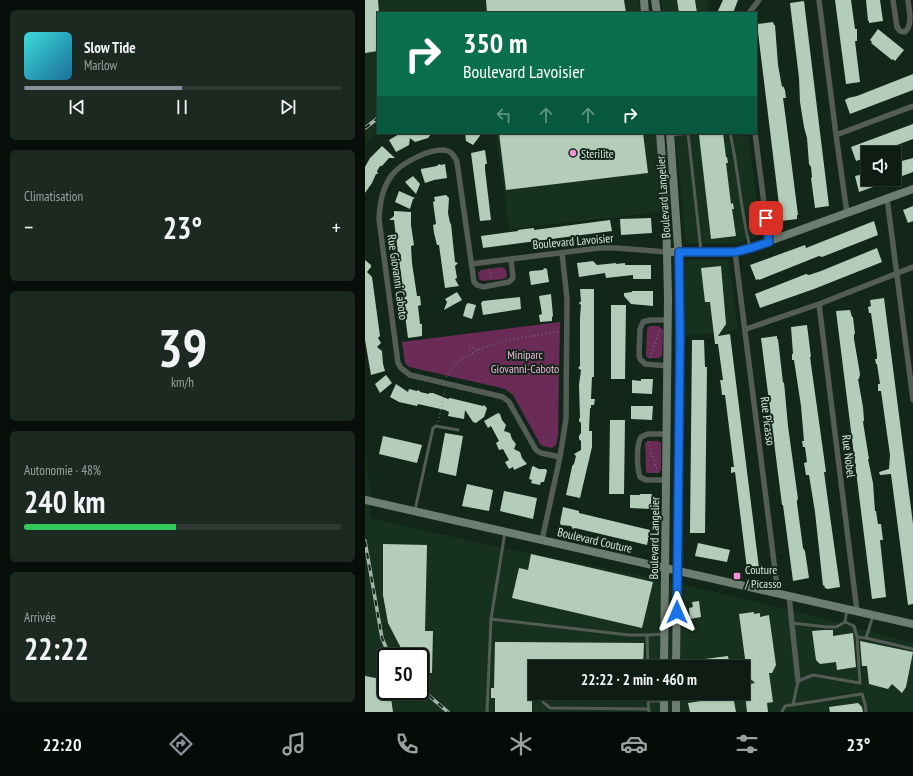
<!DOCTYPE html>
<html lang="fr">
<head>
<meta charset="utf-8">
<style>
  body { margin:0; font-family:"PT Sans Narrow",sans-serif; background:#1c2921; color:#f1f3f6; height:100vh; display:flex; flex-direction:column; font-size:15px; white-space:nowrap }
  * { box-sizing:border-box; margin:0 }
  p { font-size:13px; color:#9ba1a0 }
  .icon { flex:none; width:22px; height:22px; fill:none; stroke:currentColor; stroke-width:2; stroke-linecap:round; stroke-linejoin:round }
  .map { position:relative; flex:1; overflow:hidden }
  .sheet { display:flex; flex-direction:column; gap:10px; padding:10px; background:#080f0a; width:365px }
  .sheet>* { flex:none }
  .banner { position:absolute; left:12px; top:12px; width:380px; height:122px; border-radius:0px; box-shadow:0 1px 3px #0004,0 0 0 1px #2e3a33; background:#0b6e4f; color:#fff; overflow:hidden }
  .fabs { position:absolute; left:496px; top:146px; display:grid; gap:8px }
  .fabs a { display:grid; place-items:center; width:40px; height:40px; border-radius:0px; background:#0e1c13; box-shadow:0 1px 3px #0004,0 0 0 1px #2e3a33; font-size:20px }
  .speed { position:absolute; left:12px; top:648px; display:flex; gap:8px; font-size:20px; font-weight:700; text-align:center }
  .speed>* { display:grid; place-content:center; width:52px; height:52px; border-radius:50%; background:#0e1c13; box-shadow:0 1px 3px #0004,0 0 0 1px #2e3a33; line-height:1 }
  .speed .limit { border:2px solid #111; border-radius:6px; background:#fff; color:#111 }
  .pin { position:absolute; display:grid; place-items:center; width:34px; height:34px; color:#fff; margin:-17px; border-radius:8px; box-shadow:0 2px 6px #0006 }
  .me { position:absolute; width:44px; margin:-22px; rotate:0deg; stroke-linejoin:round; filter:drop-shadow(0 0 3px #0008) }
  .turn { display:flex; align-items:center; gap:14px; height:84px; padding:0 20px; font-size:18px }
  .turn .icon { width:52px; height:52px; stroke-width:2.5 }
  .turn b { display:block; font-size:28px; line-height:34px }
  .lanes { display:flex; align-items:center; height:38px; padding:0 20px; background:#0003; justify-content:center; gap:20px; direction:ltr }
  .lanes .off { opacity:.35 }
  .big { font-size:30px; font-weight:600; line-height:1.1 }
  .sheet .card { flex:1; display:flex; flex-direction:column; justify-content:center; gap:6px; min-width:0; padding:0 14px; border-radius:6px; background:#1c2921 }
  .sheet .dial { align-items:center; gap:0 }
  .dial b { font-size:52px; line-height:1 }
  .song { display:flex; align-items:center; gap:12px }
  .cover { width:48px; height:48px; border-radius:6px; background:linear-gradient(135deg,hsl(180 70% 55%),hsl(200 70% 35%)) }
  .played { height:4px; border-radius:2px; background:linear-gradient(90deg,#8c9099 50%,#2e3a33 50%) }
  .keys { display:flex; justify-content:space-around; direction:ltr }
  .heat { display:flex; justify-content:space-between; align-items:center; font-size:22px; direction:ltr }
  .charge { height:6px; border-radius:3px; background:linear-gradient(90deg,#34c759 48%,#2e3a33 0) }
  .trip { position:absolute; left:163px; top:660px; width:222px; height:40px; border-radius:0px; background:#0e1c13; box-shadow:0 1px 3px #0004,0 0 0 1px #2e3a33; font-weight:600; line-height:40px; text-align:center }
  .tabs { display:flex; height:64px; justify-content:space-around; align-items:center; background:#060b08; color:#9ba1a0 }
  .tabs .icon { width:28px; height:28px }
  .tabs .selected { color:#8c9099 }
  .tabs b { font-size:18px; color:#f1f3f6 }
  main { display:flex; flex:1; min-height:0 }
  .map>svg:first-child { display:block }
  .built { fill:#17311f; fill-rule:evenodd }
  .green { fill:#6a2b56 }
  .building { fill:#b4cdba }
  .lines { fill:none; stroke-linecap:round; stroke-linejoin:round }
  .path { stroke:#7c8c81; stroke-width:1; stroke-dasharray:1 3; stroke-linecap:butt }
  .lane { stroke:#535c55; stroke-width:3 }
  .street { stroke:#535c55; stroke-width:5.5 }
  .secondary { stroke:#6e7d72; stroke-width:8 }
  .rail-casing { stroke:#a5b4a9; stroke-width:3.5 }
  .rail { stroke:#122619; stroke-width:2; stroke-dasharray:6; stroke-linecap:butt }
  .route-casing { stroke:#114b97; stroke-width:10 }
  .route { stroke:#1a73e8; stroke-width:7 }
  .poi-dot { fill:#f591d2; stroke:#122619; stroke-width:1.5 }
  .labels { text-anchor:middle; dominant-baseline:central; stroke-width:4; stroke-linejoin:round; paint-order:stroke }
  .poi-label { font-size:12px; fill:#d9e5dc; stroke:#122619; text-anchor:start }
  .street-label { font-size:12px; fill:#d9e5dc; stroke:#122619 }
  .park-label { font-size:12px; fill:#f5b5dd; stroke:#122619 }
</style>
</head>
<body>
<main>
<section class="sheet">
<div class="card">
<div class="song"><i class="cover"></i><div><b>Slow Tide</b><p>Marlow</p></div></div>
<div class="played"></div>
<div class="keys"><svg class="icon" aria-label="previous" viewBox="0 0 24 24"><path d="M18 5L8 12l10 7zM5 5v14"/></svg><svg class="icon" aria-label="pause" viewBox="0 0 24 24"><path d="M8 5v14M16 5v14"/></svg><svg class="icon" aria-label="next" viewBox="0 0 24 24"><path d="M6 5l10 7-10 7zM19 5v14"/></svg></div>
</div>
<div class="card"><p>Climatisation</p>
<div class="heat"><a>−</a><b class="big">23°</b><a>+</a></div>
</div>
<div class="card dial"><b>39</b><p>km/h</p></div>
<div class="card"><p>Autonomie · 48%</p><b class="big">240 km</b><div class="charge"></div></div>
<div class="card"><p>Arrivée</p><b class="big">22:22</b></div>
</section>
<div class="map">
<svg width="548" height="712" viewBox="0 0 548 712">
  <rect width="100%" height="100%" fill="#122619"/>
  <path class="built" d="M0 0H273L275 13H13V133L0 144Z
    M296 0H343L345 13H298Z
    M131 133H291L295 170 296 212 144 229Z
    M310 133H383L396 233 395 237 369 243H323L321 242Z
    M324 260H362L364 262 373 330 320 336V263Z
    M0 448 5 487V518L128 546 294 579 446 615 548 643V712H0ZM21 657H55V691H21ZM170 667H378V693H170Z"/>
  <path class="green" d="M137 267 141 269 142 276 139 279 117 281 114 279 113 273 116 270Z
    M195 322 193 435 191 445 187 448 178 446 175 444 148 395 140 389 132 387 44 367 40 363 37 342Z
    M284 326H294L298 330 297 355 294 358H283L281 356 282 329Z
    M283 441H293L296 443V470L294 473H282L281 472 280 443Z"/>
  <path class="building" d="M0 0H13L14 13H13V51L0 53Z
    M121 0H259L261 13H122Z
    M312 0H330L332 13H314Z
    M358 0H373L368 13H352Z
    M470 0H486L490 29H492V41H490L495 82 481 84Z
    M501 0H515L518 21 504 23V21H503Z
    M439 1 464 206 450 208 446 178 447 177 446 167 444 164 442 138 439 127 435 102 434 78 425 3Z
    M408 22 409 25H410L413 65 417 87 418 86 420 90 421 98H418L421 120 433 215H432V219L416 221 392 24Z
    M513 29 539 50 530 61 528 59 527 60 506 43 507 42 505 40Z
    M548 74V90L485 114 480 100 483 98 492 96Z
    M548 124V139L516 151 517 153H502L503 157 491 161 486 147Z
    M36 133H67L63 138 50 142 45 138 44 145 31 152 24 140Z
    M100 133H117L108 145 101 141Z
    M134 133H278L283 173 141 190Z
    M358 133 361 157H362L363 163H361L366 204 368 203 369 209H367L371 236 346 239 334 135Z
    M17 146 30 158H24L17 166H15L12 171 13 174H11L7 183 0 193V167L5 158Z
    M120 150 122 164H120V169L126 220 115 221 106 153Z
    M548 158V172L529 179V163Z
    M74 164 76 165 80 164 82 178 69 180 60 183 56 171V169L72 166Z
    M503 173V179L528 180 494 192 490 176Z
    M48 176 55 184 51 194 40 182Z
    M34 191 50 198 48 199 45 209 30 202Z
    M81 195 84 198 83 213 85 223 86 224 90 262 93 263 90 266 92 278 90 279 94 286 80 288 74 245H72L69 233 68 225 71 224 68 202 70 201 69 197Z
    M548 206V221L543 223 538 210Z
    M29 211 46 212V225L49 245 46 246 47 263 52 296H55L56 305 53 306 55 324H57V336L43 338 38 300V294L36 290 37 288 29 220H24L29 216Z
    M286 218 287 233 256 235 255 219Z
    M245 220 247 231 118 248 116 236 153 231V230L160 229 169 228V230Z
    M509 221 513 235 457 257 454 256 394 280V279L391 280 385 265 440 245 441 248Z
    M512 248 517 262 449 289 395 308 390 294 441 274 444 275 456 271Z
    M0 260 6 265V267L2 272 7 277 15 336 13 338 16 343 12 347 17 351 18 364 20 371 6 375 0 340Z
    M228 261 232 265 251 263V264L260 263V265H286V279H268V275L241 278 240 273 214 277 212 263Z
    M356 266 361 324 353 336 365 334 394 568 382 569 370 472 366 473V467H369L360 395H357L356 386 355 380H358L353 344H350L345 302H340L336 268Z
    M179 268 182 269 184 282 166 285 164 272 166 271 178 270Z
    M215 289H229V377H227L226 399H230L229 405H226V408H225L224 431H227V447L215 498 201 495 207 467V466L209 464 211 456 209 454 216 450V441L214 439V436L216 433V423L214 421V419L215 418 214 385 216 370 213 368 215 366V317L216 305 214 303 216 301Z
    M267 291H288V306L266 304 259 296V293L267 292Z
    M92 292 97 300 79 310 82 302 80 299Z
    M186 294 188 316 187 317V321L175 322 174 315 177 314 174 296Z
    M155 297 156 309 118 315 116 303 118 301Z
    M519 298 548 524V604L543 605 526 474 515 475 514 472 524 469 525 455 516 391H513V384H515L512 364H511L510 359H512V355L506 313H504L503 307 506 306 505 300Z
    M103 303 111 305 107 319 98 316 101 305Z
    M246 305H261L260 379H246Z
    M485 310 487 317H488L490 334H489V339L495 374 494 379H493L498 407 499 420 498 422 504 459H503L508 483 510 511H511L513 524H516L518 540H515L521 596V597L507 599 471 311Z
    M442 325 446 357H445L461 472H459L465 516 475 587 463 589 460 588 459 585 458 586 450 512 444 475H441L439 463 442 462 440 447H438L437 441H439L436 406 429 360H427V354H428L426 327Z
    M412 336V339H413L418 383 419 382 423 426 433 499 432 500V503L438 548 440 551 444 578 428 581 418 505H417L396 338Z
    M327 340H339L340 367H342L340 533H325Z
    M21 375 27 383 15 393 10 384Z
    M276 379H288L287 394 267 393V380L276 381Z
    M31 384 43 392 44 389 52 391 54 390 55 392 64 394V393H68L83 399 85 398 118 406 119 405 122 408 119 417 111 423 108 422 100 410 99 419 83 416 84 412 80 410 53 404 52 406 34 402 25 397Z
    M266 406H288L287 420 266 419Z
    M133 413 135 414 137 420 141 425 139 431 145 433 147 439 151 444 149 449 155 452 157 458 162 464 149 470 148 467 144 469 140 462 144 460 138 449 134 450 131 443 134 441 126 426 123 428 119 421Z
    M245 420H260L259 494H244Z
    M80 433 98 436 91 476 73 472Z
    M18 436 57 445 52 463 14 454Z
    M168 466 174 469H181L182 471 179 482H176L175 485 166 483 167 480 164 479 167 467Z
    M102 484 128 490 124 511 97 506Z
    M139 491 172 498 168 519 135 511Z
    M275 494H287L286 509 265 508V495H275Z
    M198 507 214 511V513L285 530 282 545 210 528 208 529 206 526 196 525 195 523Z
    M333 543 365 550 362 562 330 556Z
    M18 544 62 545 60 631H68L67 673 55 672V657H42L39 654 23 623 18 595Z
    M166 554 288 582 277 628 147 598 154 568 163 570Z
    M334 601 336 617 325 619 324 608 328 607 327 602Z
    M389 612V614L395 613V617L404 615 411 665 407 673H404L408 702 402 703 403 712H382L379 685 390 683 378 672V667L381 666 374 614Z
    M459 630H468V636L488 633 491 667 472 670 471 662 455 664 451 660 447 631Z
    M495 641 548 652 541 687 537 693 527 684 523 689 504 684 502 666H497Z
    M130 642 279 643 278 667H170V678H167V712H130V698H126V688H129Z
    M363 656 365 667H325L324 661Z
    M0 676 21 680V691H25L28 712H0Z
    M368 696 371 712H325L323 703Z
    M493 703 497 707 498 712H465L464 707Z"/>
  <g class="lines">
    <path class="path" d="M123 269 126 275 125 279
      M104 347 113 349
      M285 358 295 328
      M81 377C84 373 86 368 90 365 117 340 161 338 196 331
      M73 422 80 390
      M283 441 293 473"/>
    <path class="lane" d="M323 133 336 251
      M365 133C374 171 375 210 385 247
      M307 135 325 133
      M50 510 68 428 71 426 93 430
      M482 609 480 622 489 626 492 637
      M508 616 501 638 548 649
      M126 619 140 532
      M427 623 462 627H471L480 622
      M283 667 282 635 299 634
      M178 693V702L185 708 283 709
      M283 693V701H299
      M283 701 284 712
      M428 705 433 681 448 675 495 683 492 637 501 638
      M122 712 126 619 264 635H282
      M417 712 420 706 497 694 500 704 501 712"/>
    <path class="street" d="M454 0 471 135 482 213
      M528 0 532 27 535 31 540 32C548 25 544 10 543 0
      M384 13 394 0
      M390 133 404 242
      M471 135 548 106
      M522 198 548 400
      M370 252 411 578 412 593
      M146 259 148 278 144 282 118 287 112 285 109 282 92 162C90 157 88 153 83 151 68 146 36 163 27 175 17 188 15 203 14 219L33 363 36 368 45 375 138 397 144 402 171 450 176 453 195 457
      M106 264 234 248H251L302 252
      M454 304 492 611
      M381 329 454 304 548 267
      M303 366 280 364 275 359 274 355 275 329 278 322 285 320H303
      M302 480H281L275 477C272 469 271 444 276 437L283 434H302
      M177 540 195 457 201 419 202 298 197 253
      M424 596 433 681"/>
    <path class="secondary" d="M279 0 280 13
      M290 0 292 13
      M295 133 301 211 303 297 299 667
      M305 133 314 261 315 347 311 667
      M302 252H370L385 248 548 189
      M0 500 548 624
      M299 712V693
      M311 712V693"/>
    <defs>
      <path id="rail" d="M0 128 13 118
        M0 541 17 638 25 657
        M55 688 83 712"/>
    </defs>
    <use href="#rail" class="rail-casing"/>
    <use href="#rail" class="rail"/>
  </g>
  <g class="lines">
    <defs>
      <path id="route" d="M312 612 315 337 314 252H370L386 248 404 242 401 218"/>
    </defs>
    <use href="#route" class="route-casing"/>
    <use href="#route" class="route"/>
  </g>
  <g class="poi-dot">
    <circle cx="208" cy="153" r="4"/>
    <rect x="368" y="572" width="8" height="8" rx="2"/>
  </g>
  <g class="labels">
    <g class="poi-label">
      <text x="216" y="153">Sterilite</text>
      <text x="380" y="569">Couture<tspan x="380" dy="14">/ Picasso</tspan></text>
    </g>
    <g class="street-label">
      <text transform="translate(298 197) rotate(-94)">Boulevard Langelier</text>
      <text transform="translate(208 241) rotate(-5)">Boulevard Lavoisier</text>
      <text transform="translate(33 277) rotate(82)">Rue Giovanni Caboto</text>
      <text transform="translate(403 421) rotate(83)">Rue Picasso</text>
      <text transform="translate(484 456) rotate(83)">Rue Nobel</text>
      <text transform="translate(289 538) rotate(-89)">Boulevard Langelier</text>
      <text transform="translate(230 540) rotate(13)">Boulevard Couture</text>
    </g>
    <g class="park-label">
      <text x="160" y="354">Miniparc<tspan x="160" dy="14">Giovanni-Caboto</tspan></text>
    </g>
  </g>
</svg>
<div class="fabs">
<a><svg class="icon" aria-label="sound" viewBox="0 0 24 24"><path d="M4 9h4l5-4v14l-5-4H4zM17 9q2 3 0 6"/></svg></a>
</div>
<div class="speed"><div class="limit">50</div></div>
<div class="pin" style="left:401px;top:218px;background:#d93025"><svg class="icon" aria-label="arrive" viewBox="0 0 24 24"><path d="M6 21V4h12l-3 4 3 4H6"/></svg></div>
<svg class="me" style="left:312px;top:612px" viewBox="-20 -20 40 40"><path d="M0-17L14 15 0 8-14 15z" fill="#1a73e8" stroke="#fff" stroke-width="4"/></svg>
<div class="trip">22:22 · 2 min · 460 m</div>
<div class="banner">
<div class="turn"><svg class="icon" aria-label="right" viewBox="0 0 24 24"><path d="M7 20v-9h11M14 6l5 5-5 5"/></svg><div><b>350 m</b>Boulevard Lavoisier</div></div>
<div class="lanes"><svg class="icon off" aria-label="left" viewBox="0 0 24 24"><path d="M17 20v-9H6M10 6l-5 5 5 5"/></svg><svg class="icon off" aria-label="ahead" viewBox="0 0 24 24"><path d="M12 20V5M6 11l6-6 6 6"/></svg><svg class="icon off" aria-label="ahead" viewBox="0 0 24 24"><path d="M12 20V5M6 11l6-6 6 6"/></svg><svg class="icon" aria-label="right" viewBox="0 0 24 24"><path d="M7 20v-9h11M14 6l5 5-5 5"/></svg></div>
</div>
</div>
</main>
<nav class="tabs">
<b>22:20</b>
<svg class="icon selected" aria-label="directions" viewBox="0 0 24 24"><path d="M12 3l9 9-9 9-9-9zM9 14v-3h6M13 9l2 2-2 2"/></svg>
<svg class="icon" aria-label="music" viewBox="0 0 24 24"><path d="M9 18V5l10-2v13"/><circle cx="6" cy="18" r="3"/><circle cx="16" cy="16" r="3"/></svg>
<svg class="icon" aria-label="phone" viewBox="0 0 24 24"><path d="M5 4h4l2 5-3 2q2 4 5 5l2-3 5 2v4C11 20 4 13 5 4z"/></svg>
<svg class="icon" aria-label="climate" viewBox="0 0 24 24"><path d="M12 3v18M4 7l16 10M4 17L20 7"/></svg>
<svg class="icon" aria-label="car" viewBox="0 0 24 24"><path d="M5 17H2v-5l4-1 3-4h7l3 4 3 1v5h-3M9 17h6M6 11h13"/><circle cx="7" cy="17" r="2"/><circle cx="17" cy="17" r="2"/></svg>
<svg class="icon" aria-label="filters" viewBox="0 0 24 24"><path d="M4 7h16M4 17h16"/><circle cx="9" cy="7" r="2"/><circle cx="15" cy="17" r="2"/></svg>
<b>23°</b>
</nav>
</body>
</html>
